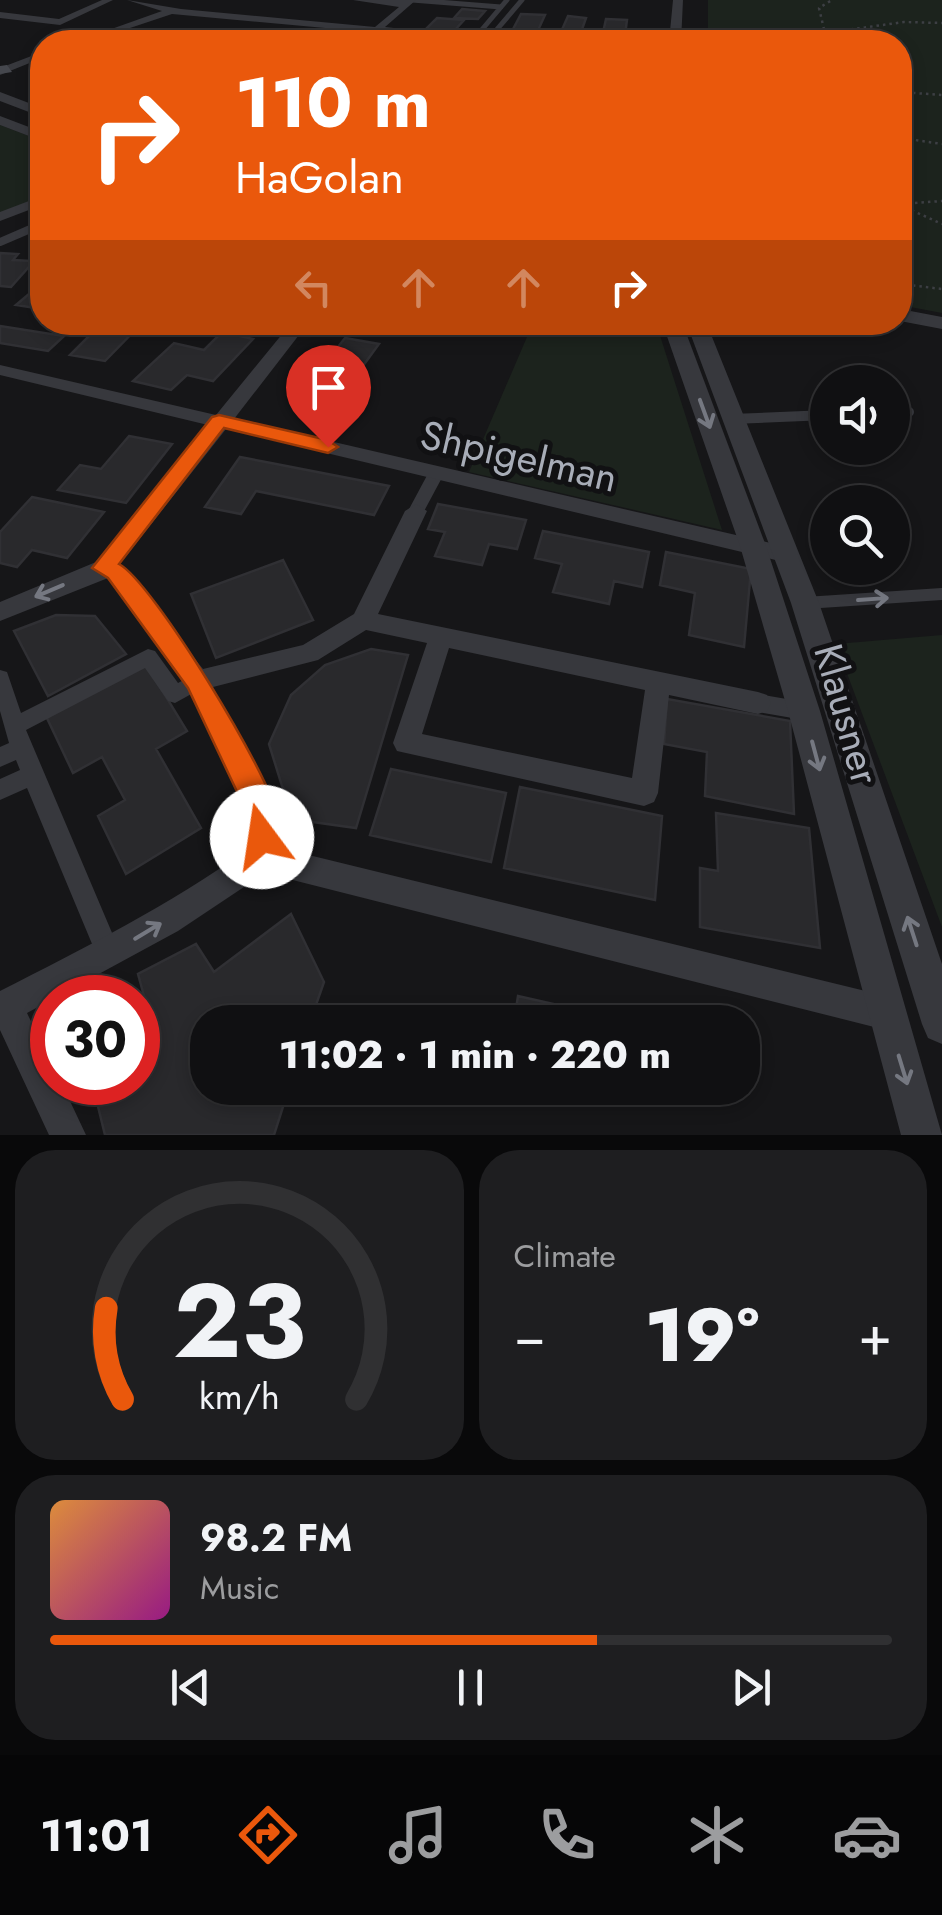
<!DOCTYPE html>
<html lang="en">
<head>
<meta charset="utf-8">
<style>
  body { margin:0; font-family:Jost,sans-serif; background:#1e1e20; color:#f1f3f6; height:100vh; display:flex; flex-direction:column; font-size:38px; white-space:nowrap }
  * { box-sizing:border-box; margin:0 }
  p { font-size:32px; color:#9c9d9f }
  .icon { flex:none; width:55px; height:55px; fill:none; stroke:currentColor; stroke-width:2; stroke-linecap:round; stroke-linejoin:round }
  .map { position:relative; height:1135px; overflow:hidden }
  .panel { display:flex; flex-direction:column; gap:15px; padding:15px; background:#09090a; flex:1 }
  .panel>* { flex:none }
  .hud { position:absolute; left:30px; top:30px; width:882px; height:305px; border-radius:40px; box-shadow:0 5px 15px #0003,0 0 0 2px #303032; background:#ea580c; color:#fff; overflow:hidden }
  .tools { position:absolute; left:810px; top:365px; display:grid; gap:20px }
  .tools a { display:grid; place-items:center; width:100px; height:100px; border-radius:50%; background:#101012; box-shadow:0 5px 15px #0003,0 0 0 2px #303032; font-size:50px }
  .speed { position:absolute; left:30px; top:975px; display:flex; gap:20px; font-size:50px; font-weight:700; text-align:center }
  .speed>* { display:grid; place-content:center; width:130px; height:130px; border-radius:50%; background:#101012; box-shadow:0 5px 15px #0003,0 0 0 2px #303032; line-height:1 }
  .speed .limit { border:15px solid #d22; background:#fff; color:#111 }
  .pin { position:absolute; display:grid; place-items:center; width:85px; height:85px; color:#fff; margin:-102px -42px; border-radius:50% 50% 50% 0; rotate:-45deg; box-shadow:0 0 10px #0007 }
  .pin .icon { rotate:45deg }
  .me { position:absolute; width:110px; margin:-55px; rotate:346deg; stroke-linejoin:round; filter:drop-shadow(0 0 8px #0008) }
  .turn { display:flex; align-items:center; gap:35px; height:210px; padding:0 40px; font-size:45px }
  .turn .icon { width:130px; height:130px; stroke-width:2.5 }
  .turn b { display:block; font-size:70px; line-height:85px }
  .lanes { display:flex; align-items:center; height:95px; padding:0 40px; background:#0003; justify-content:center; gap:50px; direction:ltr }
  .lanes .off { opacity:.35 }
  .big { font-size:75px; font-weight:800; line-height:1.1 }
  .panel .widget { flex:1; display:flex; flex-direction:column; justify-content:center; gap:15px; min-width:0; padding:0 35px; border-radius:40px; background:#1e1e20 }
  .panel .dial { align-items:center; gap:0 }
  .dial svg { height:260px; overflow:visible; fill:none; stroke:#303032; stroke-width:7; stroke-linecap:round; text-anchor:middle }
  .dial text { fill:#f1f3f6; stroke:none }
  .song { display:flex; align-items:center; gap:30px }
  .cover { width:120px; height:120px; border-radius:15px; background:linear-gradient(135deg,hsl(30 70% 55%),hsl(310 70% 35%)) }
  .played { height:10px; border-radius:5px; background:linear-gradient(90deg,#ea580c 65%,#303032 65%) }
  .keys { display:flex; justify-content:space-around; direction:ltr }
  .heat { display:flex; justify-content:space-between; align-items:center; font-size:55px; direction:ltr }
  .panel .tiles { flex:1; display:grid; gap:15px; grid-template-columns:1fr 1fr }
  .widget:last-child { grid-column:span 2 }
  .trip { position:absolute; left:190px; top:1005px; width:570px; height:100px; border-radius:40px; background:#101012; box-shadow:0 5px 15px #0003,0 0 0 2px #303032; font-weight:800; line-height:100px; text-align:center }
  .tabs { display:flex; height:160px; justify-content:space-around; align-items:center; background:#060607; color:#9c9d9f }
  .tabs .icon { width:70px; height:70px }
  .tabs .active { color:#ea580c }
  .tabs b { font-size:45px; color:#f1f3f6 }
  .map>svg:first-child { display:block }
  .green { fill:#1c231d }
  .building { fill:#29292c; stroke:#303034; stroke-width:2.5 }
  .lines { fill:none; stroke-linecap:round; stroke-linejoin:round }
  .path { stroke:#3d3f44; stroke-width:2.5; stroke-dasharray:2.5 4; stroke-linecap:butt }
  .service-far3 { stroke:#37383d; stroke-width:5 }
  .service-far2 { stroke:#37383d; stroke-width:8 }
  .service-far1 { stroke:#37383d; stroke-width:10 }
  .service { stroke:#37383d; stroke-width:12 }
  .pedestrian { fill:#37383d; fill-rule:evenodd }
  .minor { fill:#37383d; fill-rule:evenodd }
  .tertiary { fill:#37383d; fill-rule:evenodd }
  .secondary { fill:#45474d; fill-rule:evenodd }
  .oneway { stroke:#757881 }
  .route { fill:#ea580c; stroke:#983908; stroke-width:2.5 }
  .labels { text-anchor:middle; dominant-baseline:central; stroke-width:10; stroke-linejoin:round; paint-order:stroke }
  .street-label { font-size:40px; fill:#a8adb8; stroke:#111113 }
</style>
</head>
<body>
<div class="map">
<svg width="942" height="1135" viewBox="0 0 942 1135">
  <rect width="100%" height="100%" fill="#161618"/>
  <path class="green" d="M708 0H942V313L900 305V42H708Z
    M0 125 42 141V196L0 214Z
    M533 323H656L722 530 469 472Z
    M942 635V927L836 644Z"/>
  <path class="building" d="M462 9 485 11 478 19 454 18Z
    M521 14 545 15 535 37 510 35Z
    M568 16 586 18 580 35 593 36 591 42 557 41Z
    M437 18 464 20 454 31 426 29Z
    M606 19 627 20 624 42H601Z
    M0 253 18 254 13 260 34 261 11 287 0 286Z
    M42 283V309L16 305Z
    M103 322H143L105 361 70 355Z
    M0 326 64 336 48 351 0 343Z
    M222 332 253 339 213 381 187 375 171 390 133 381 174 343 204 350Z
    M345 338 379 344 357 374 322 367Z
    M129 436 172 444 126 503 58 490 80 465 101 469Z
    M240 457 271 463 389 486 374 515 256 491 241 514 205 507Z
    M32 497 104 512 67 558 32 550 17 567 0 563V532Z
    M438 504 526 520 517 549 489 544 482 565 435 556 445 532 428 529Z
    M543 531 649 552 642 587 614 581 609 604 553 592 562 564 535 558Z
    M666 552 751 569 744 647 689 635 695 593 660 585Z
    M283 560 313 620 216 658 191 594Z
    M56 615 95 616 126 654 48 696 14 631Z
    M371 649 408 655 356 828 306 821 282 786 269 744 291 695 325 665Z
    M146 664 187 731 156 749 201 828 126 874 98 816 125 800 102 757 73 773 46 716Z
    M667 699 790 721 794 814 705 796 707 752 664 744Z
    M391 769 506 793 491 862 370 835Z
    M520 787 662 816 655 900 504 868Z
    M716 813 809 828 820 948 700 927V868L718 871Z
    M291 914 324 982 310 1022H208V1088H289L274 1135H105L92 1082H138V1059L159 1051 138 974 196 944 214 972Z
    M518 996 606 1016 605 1022H514Z"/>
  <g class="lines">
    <path class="path" d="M825 33 904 22 942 23
      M179 42 194 33
      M827 42 819 8 832 0
      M900 92 942 95
      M900 129 915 140 942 144
      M902 204 942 201
      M900 205 942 224
      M900 284 942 289"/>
    <path class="service-far3" d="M412 0 501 7
      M474 39 507 0
      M487 41 522 0"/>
    <path class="service-far2" d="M0 242 42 224"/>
    <path class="service-far1" d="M892 413 909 412
      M732 419 828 415"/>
    <path class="service" d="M805 603 942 594"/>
    <path class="pedestrian" d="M437 467 445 472 422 515 416 517 410 515 408 511 431 468Z
      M148 649 155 651 178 683 197 673 204 675 207 681 204 687 175 703 168 701 145 668 26 730 121 954 118 963 109 966 100 963 27 788 0 800V779L20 770 16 760 0 767V747L9 743 0 711V670L7 672 21 713Z
      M758 694 804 702 811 705 814 711 811 717 804 720 758 712 751 709 748 703 751 697Z"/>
    <path class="minor" d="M102 0H113L60 25 0 18V12L59 19Z
      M127 0 181 9 375 27 399 7 353 0H416L385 27 518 42 379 33 372 37 369 32 172 14 88 42H75L162 11Z
      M42 52V58L0 75V68Z
      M42 196V205L0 221V212Z
      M292 322H309L234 419 788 547 799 555 788 563 226 429 119 565 203 669 303 645 354 614 405 511 416 504 427 511 378 614 758 692 767 695 771 703 767 711 758 714 669 695 658 793 654 802 644 806 397 751 393 743 427 643 366 630 318 660 213 687 278 817 276 847 886 996 898 1001 903 1013 898 1025 886 1030 265 873 178 931 27 1013 52 1065V1082H61L86 1135H49L0 1030V991C85 948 169 905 247 850L250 818 188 688 108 578 0 621V602L96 562 208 425 0 375V365L216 415ZM449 648 645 690 632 778 422 734Z"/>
    <path class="tertiary" d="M673 0H683L681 42H669Z
      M0 92 42 108V117L0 101Z
      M0 116 42 132V141L0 125Z
      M900 309 942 317V329L900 321Z
      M662 322H682L766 546 820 711 942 1135H901L788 711 740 546Z
      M686 322H706L819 603 942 964V1044L928 1038 922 1024 791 603Z"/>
    <path class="secondary" d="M7 65 12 72 0 74V66Z"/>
  </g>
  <defs><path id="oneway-shaft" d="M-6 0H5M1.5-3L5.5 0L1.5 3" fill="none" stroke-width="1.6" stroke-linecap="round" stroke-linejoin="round" transform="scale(2.5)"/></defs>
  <g class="oneway">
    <use href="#oneway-shaft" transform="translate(705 414) rotate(70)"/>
    <use href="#oneway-shaft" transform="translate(49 591) rotate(157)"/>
    <use href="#oneway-shaft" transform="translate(873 599) rotate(-4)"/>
    <use href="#oneway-shaft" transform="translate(816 756) rotate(75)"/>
    <use href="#oneway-shaft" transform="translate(148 931) rotate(-31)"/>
    <use href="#oneway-shaft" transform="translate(912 931) rotate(-108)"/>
    <use href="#oneway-shaft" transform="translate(903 1070) rotate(73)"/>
  </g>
  <path class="route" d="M219 415 328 440 338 447 328 453 224 428 119 564C153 582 271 777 278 817 280 827 277 838 273 847L262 851 252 847 249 817 188 688 108 578 92 568 212 417Z"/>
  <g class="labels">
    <g class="street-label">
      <text transform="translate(519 456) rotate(13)">Shpigelman</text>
      <text transform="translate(847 714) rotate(74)">Klausner</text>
    </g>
  </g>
</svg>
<div class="tools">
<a><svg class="icon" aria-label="sound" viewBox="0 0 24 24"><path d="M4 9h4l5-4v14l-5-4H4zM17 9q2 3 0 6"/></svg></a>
<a><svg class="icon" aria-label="search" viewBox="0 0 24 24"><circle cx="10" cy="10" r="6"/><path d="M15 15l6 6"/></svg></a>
</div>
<div class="speed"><div class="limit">30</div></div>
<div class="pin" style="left:328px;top:447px;background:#d93025"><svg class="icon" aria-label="arrive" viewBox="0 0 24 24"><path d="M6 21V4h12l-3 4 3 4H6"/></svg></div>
<svg class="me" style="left:262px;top:837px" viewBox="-20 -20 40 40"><circle r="19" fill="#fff"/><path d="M0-13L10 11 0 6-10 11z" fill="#ea580c"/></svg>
<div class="trip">11:02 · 1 min · 220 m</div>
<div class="hud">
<div class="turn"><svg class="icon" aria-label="right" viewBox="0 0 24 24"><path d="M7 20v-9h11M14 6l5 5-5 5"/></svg><div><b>110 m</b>HaGolan</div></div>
<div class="lanes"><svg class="icon off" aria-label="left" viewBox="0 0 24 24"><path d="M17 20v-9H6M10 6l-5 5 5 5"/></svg><svg class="icon off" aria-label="ahead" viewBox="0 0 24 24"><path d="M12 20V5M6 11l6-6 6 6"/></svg><svg class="icon off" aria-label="ahead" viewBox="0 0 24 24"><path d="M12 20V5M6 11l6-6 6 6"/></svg><svg class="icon" aria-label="right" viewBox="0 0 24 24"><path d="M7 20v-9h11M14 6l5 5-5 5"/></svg></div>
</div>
</div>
<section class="panel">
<div class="tiles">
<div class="widget dial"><svg viewBox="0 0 100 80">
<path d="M14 69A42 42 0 1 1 86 69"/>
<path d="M14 69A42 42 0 0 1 9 41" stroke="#ea580c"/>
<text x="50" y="56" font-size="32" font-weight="700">23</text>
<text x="50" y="72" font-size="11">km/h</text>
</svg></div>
<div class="widget"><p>Climate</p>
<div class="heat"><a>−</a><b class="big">19°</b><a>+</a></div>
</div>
<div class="widget">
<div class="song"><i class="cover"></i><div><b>98.2 FM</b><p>Music</p></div></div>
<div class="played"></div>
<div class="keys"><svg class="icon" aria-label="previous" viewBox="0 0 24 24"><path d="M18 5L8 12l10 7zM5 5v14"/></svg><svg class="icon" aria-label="pause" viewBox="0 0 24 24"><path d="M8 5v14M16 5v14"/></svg><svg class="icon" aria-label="next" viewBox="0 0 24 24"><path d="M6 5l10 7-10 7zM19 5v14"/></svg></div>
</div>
</div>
</section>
<nav class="tabs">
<b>11:01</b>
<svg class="icon active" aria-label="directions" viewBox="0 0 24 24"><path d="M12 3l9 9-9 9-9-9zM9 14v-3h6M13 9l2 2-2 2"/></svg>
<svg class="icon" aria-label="music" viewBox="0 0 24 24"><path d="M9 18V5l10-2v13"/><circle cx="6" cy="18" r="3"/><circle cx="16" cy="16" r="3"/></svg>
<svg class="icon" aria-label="phone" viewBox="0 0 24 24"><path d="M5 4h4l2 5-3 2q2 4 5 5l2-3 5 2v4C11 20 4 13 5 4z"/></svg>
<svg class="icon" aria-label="climate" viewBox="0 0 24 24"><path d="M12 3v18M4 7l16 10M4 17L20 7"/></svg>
<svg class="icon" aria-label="car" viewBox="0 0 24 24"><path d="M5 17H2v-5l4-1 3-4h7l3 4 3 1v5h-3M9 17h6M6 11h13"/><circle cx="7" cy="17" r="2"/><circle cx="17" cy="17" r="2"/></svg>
</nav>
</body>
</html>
